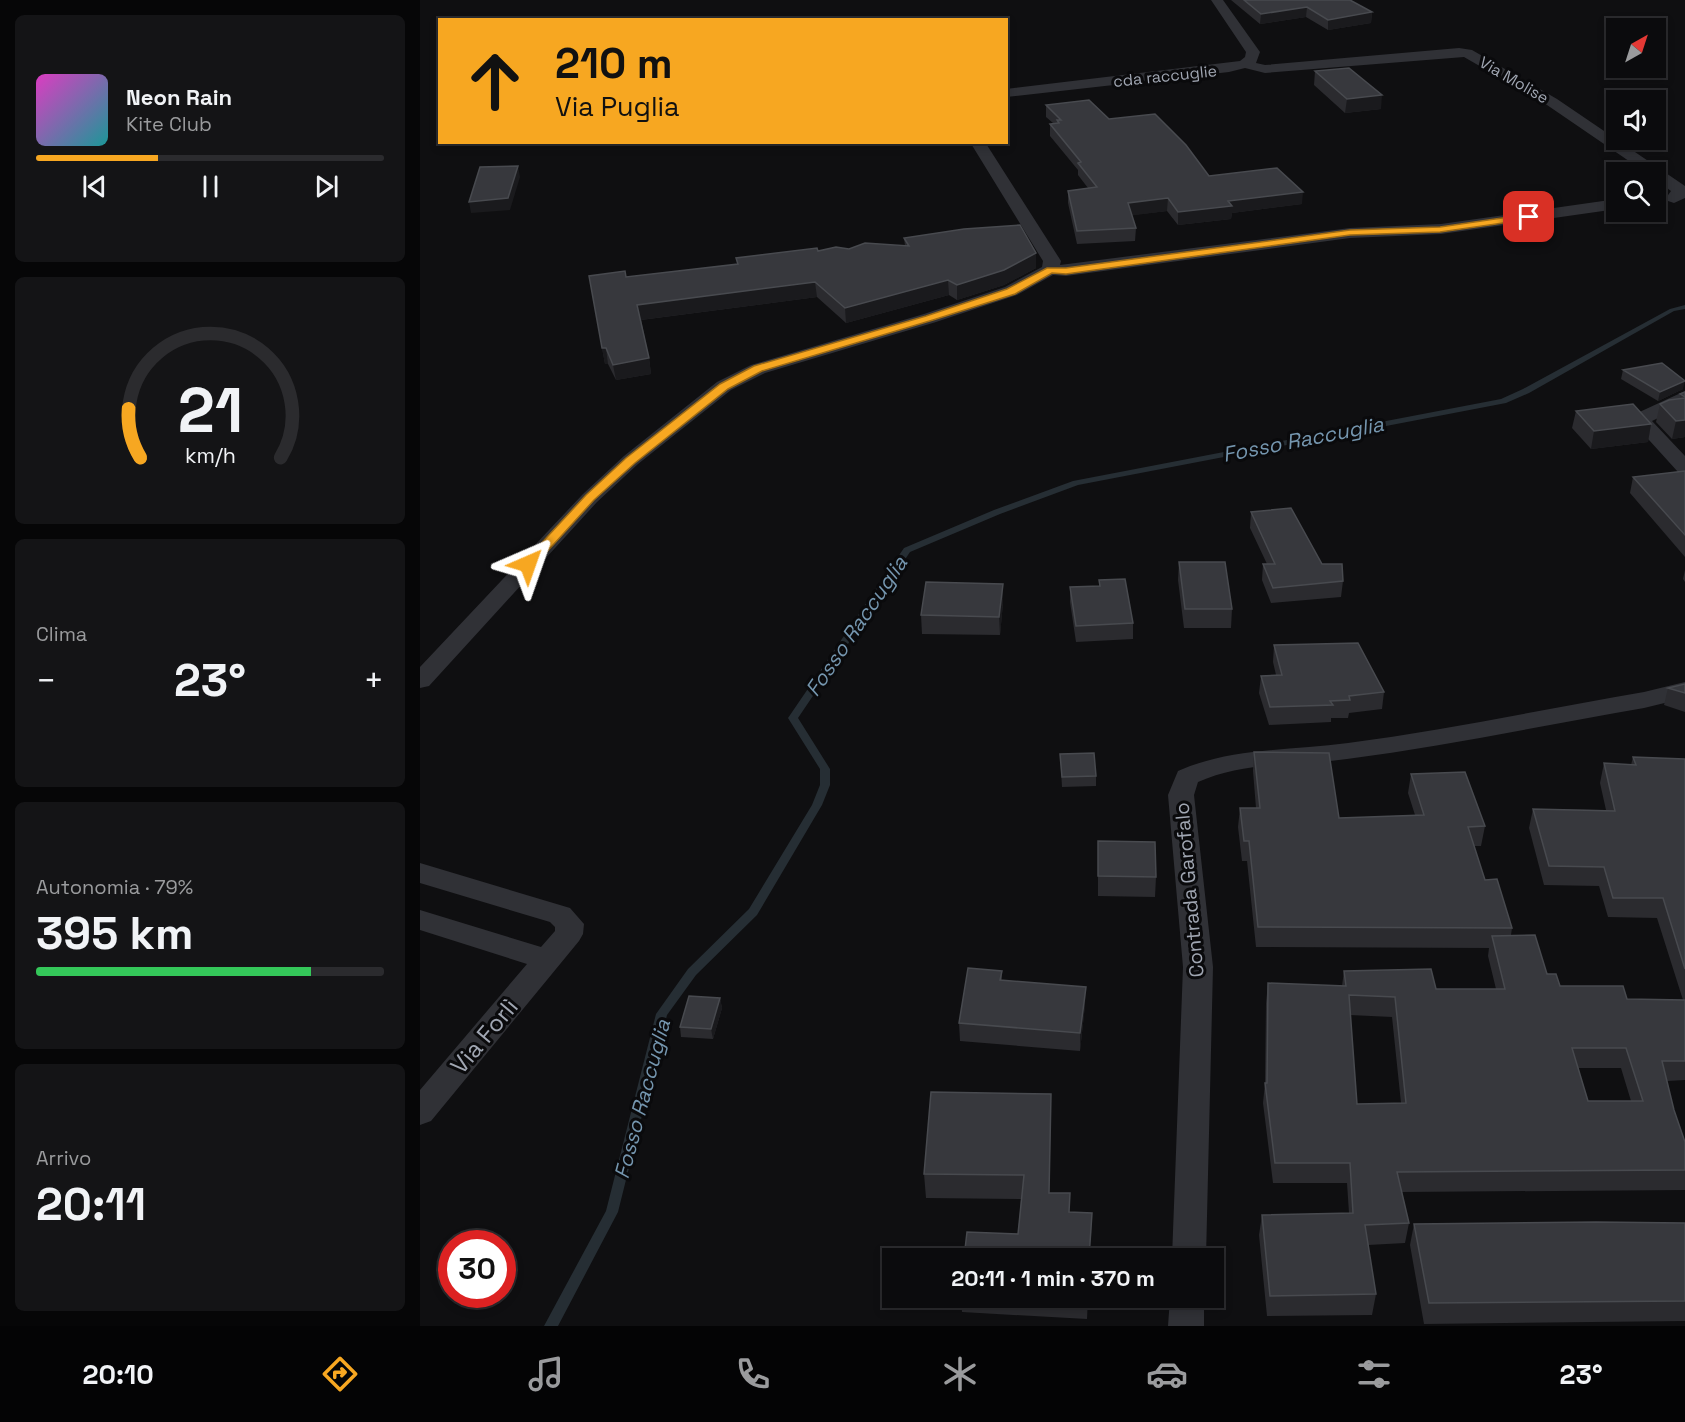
<!DOCTYPE html>
<html lang="it">
<head>
<meta charset="utf-8">
<style>
  body { margin:0; font-family:"Space Grotesk",sans-serif; background:#141416; color:#f1f3f6; height:100vh; display:flex; flex-direction:column; font-size:22px; white-space:nowrap }
  * { box-sizing:border-box; margin:0 }
  p { font-size:20px; color:#9a9b9d }
  .icon { flex:none; width:33px; height:33px; fill:none; stroke:currentColor; stroke-width:2; stroke-linecap:round; stroke-linejoin:round }
  .map { position:relative; flex:1; overflow:hidden }
  .drawer { display:flex; flex-direction:column; gap:15px; padding:15px; background:#060607; width:420px }
  .drawer>* { flex:none }
  .top-card { position:absolute; left:18px; top:18px; width:570px; height:126px; border-radius:0px; box-shadow:0 3px 9px #0003,0 0 0 2px #2b2b2e; background:#f7a721; color:#111; overflow:hidden }
  .needle { width:39px; rotate:39deg }
  .controls { position:absolute; left:1186px; top:18px; display:grid; gap:12px }
  .controls a { display:grid; place-items:center; width:60px; height:60px; border-radius:0px; background:#0b0b0d; box-shadow:0 3px 9px #0003,0 0 0 2px #2b2b2e; font-size:30px }
  .speed { position:absolute; left:18px; top:1230px; display:flex; gap:12px; font-size:30px; font-weight:700; text-align:center }
  .speed>* { display:grid; place-content:center; width:78px; height:78px; border-radius:50%; background:#0b0b0d; box-shadow:0 3px 9px #0003,0 0 0 2px #2b2b2e; line-height:1 }
  .speed .limit { border:9px solid #d22; background:#fff; color:#111 }
  .pin { position:absolute; display:grid; place-items:center; width:51px; height:51px; color:#fff; margin:-26px; border-radius:12px; box-shadow:0 3px 9px #0006 }
  .me { position:absolute; width:66px; margin:-33px; rotate:43deg; stroke-linejoin:round; filter:drop-shadow(0 0 4px #0008) }
  .turn { display:flex; align-items:center; gap:21px; height:126px; padding:0 18px; font-size:27px }
  .turn .icon { width:78px; height:78px; stroke-width:2.5 }
  .turn b { display:block; font-size:42px; line-height:51px }
  .big { font-size:45px; font-weight:800; line-height:1.1 }
  .drawer .widget { flex:1; display:flex; flex-direction:column; justify-content:center; gap:9px; min-width:0; padding:0 21px; border-radius:9px; background:#141416 }
  .drawer .dial { align-items:center; gap:0 }
  .dial svg { height:156px; overflow:visible; fill:none; stroke:#2b2b2e; stroke-width:7; stroke-linecap:round; text-anchor:middle }
  .dial text { fill:#f1f3f6; stroke:none }
  .song { display:flex; align-items:center; gap:18px }
  .cover { width:72px; height:72px; border-radius:9px; background:linear-gradient(135deg,hsl(310 70% 55%),hsl(180 70% 35%)) }
  .played { height:6px; border-radius:3px; background:linear-gradient(90deg,#f7a721 35%,#2b2b2e 35%) }
  .keys { display:flex; justify-content:space-around; direction:ltr }
  .heat { display:flex; justify-content:space-between; align-items:center; font-size:33px; direction:ltr }
  .charge { height:9px; border-radius:4px; background:linear-gradient(90deg,#34c759 79%,#2b2b2e 0) }
  .trip { position:absolute; left:462px; top:1248px; width:342px; height:60px; border-radius:0px; background:#0b0b0d; box-shadow:0 3px 9px #0003,0 0 0 2px #2b2b2e; font-weight:800; line-height:60px; text-align:center }
  .menu { display:flex; height:96px; justify-content:space-around; align-items:center; background:#040405; color:#9a9b9d }
  .menu .icon { width:42px; height:42px }
  .menu .current { color:#f7a721 }
  .menu b { font-size:27px; color:#f1f3f6 }
  main { display:flex; flex:1; min-height:0 }
  .map>svg:first-child { display:block }
  .lines { fill:none; stroke-linecap:round; stroke-linejoin:round }
  .stream { fill:#262e34; fill-rule:evenodd }
  .minor { fill:#303136; fill-rule:evenodd }
  .wall { fill:#2b2b2f; fill-rule:evenodd }
  .shaded-wall { fill:#1a1a1d }
  .building { fill:#37383d; stroke:#484a4f; stroke-width:1.5; fill-rule:evenodd }
  .route { fill:#f7a721; stroke:#a16d15; stroke-width:1.5 }
  .labels { text-anchor:middle; dominant-baseline:central; stroke-width:6; stroke-linejoin:round; paint-order:stroke }
  .far-street-label { font-size:16px; fill:#a0a6b2; stroke:#0a0a0c }
  .street-label { font-size:20px; fill:#a0a6b2; stroke:#0a0a0c }
  .water-label { font-size:21px; font-style:italic; fill:#7596af; stroke:#0a0a0c }
  .near-street-label { font-size:24px; fill:#a0a6b2; stroke:#0a0a0c }
</style>
</head>
<body>
<main>
<section class="drawer">
<div class="widget">
<div class="song"><i class="cover"></i><div><b>Neon Rain</b><p>Kite Club</p></div></div>
<div class="played"></div>
<div class="keys"><svg class="icon" aria-label="previous" viewBox="0 0 24 24"><path d="M18 5L8 12l10 7zM5 5v14"/></svg><svg class="icon" aria-label="pause" viewBox="0 0 24 24"><path d="M8 5v14M16 5v14"/></svg><svg class="icon" aria-label="next" viewBox="0 0 24 24"><path d="M6 5l10 7-10 7zM19 5v14"/></svg></div>
</div>
<div class="widget dial"><svg viewBox="0 0 100 80">
<path d="M14 69A42 42 0 1 1 86 69"/>
<path d="M14 69A42 42 0 0 1 8 44" stroke="#f7a721"/>
<text x="50" y="56" font-size="32" font-weight="700">21</text>
<text x="50" y="72" font-size="11">km/h</text>
</svg></div>
<div class="widget"><p>Clima</p>
<div class="heat"><a>−</a><b class="big">23°</b><a>+</a></div>
</div>
<div class="widget"><p>Autonomia · 79%</p><b class="big">395 km</b><div class="charge"></div></div>
<div class="widget"><p>Arrivo</p><b class="big">20:11</b></div>
</section>
<div class="map">
<svg width="1265" height="1326" viewBox="0 0 1265 1326">
  <rect width="100%" height="100%" fill="#0f0f11"/>
  <g class="lines">
    <path class="stream" d="M1265 305V309L1254 311 1109 393 1086 403 658 485 580 514 490 552 378 718 410 769V785L402 805 337 915 276 975 247 1015 198 1212 138 1326H124L186 1211 236 1014 268 969 329 909 392 805 400 785V769L368 718 484 548 574 510 653 481 1081 399 1103 389 1250 309Z"/>
    <path class="minor" d="M791 0H803L840 52 836 63 845 65 1039 48 1052 50 1137 99 1265 186V198L1254 203 1248 201 1246 198 1251 191 1236 180V172H1225L1127 105 1044 57 845 73 825 68 809 72 586 97V89L820 61 825 57 826 52Z
      M550 142H565L641 261 640 265 930 228 1021 224 1197 199V209L1021 234 930 238 646 276 633 275 597 295 516 322 345 373 311 390 218 464 177 502 9 686 0 688V667L163 494 204 456 297 382 331 365 504 314 585 287 622 267 623 261Z
      M1265 391V405L1232 421 1265 456V474L1258 472 1210 419 1213 415Z
      M1265 682V698L1224 708C1125 725 1026 746 927 759 878 766 824 761 778 782L774 795 793 967 786 1258H752L763 967 748 795 758 771C812 747 870 751 928 743 1027 730 1125 709 1224 692Z
      M0 863 150 908 164 924 163 934 159 941 11 1121 0 1125V1090L107 964 0 930V910L121 947 135 931V927L130 922 0 883Z
      M750 1298H784V1326H748Z"/>
  </g>
  <path class="wall" d="M811 0H930L952 12 951 23 908 30 886 17 840 24Z
    M895 71 961 109 925 113 894 85Z
    M626 105 689 119 789 176 882 204 812 213 811 219 758 225 747 211 712 215 716 228 715 241 657 244 648 203V191L668 188 658 175V170L630 136V124L633 123 626 117Z
    M484 238 616 253V268L584 285 537 300 529 295 426 323 397 297 221 320 229 358 231 374 196 380 188 364H185L169 276 206 277 317 264 316 258 398 251 485 246Z
    M1203 370 1263 389 1238 401 1201 379Z
    M1265 392V437L1252 439 1236 422 1240 404 1260 399V394Z
    M1156 411 1231 424 1228 442 1171 449 1152 428Z
    M1265 471V557L1210 493 1213 477Z
    M831 512 902 564 923 581 921 597 851 603 842 580 843 564H847L830 528Z
    M759 562 812 609 811 628H764L758 580Z
    M1265 570V582L1263 579Z
    M679 580 713 623V639L656 642 650 602V587L679 586Z
    M583 603 580 635 502 634 501 615Z
    M854 645 964 692 962 709 929 713 928 718H911V722L849 725 839 693 841 676 856 675 853 662Z
    M1265 684V712L1244 705 1248 688Z
    M834 752 919 818 995 815 988 793 991 774 1065 826 1061 846H1054L1065 880 1092 928 1091 935 1140 986 1207 999 1263 1000 1237 918 1188 917 1179 886 1124 885 1109 828 1113 809 1186 810 1180 783 1184 763 1211 765 1213 757 1265 759V1080L1247 1081 1254 1110 1265 1142V1190L982 1192 989 1223 985 1243 948 1245 956 1294 952 1315 847 1316 839 1235 842 1215 929 1213 927 1183H853L843 1103 845 1083 846 1003 848 983 922 986 924 971 1016 989H1076L1068 956 1069 948 836 947 827 861H822L818 827 820 808H836L833 771ZM930 1015 972 1017 981 1103 937 1104ZM1158 1068H1201L1211 1101H1168Z
    M640 754 676 776V786L642 787Z
    M678 841 736 877 735 897 678 896Z
    M582 971V980L665 1005 660 1051 540 1041 539 1023Z
    M300 998 302 1008 293 1039 261 1037 260 1027Z
    M631 1118 629 1193 650 1212 672 1213 671 1237 598 1234 601 1199 506 1198 504 1174Z
    M1265 1223V1321L1004 1324 990 1245 994 1224Z
    M541 1298H668L667 1319 542 1312Z"/>
  <path class="shaded-wall" d="M887 7 886 17 840 24 841 14Z
    M952 12 951 23 908 30V20Z
    M962 95 961 109 925 113 927 99Z
    M98 166 100 177 90 210 51 213 49 202Z
    M883 192 882 204 812 213 811 219 758 225V212L808 201Z
    M748 198 747 211 708 216V203Z
    M616 253V268L584 285 537 300V285Z
    M528 280 529 295 426 323 425 308Z
    M395 282 397 297 220 320 217 305Z
    M182 348H186L188 364H185Z
    M229 358 231 374 196 380 193 365Z
    M1265 381 1263 389 1238 401 1240 392Z
    M1265 420V437L1252 439 1256 421Z
    M1231 424 1228 442 1171 449 1174 431Z
    M583 584V603L580 635 579 617Z
    M666 987 665 1005 660 1051V1033Z
    M300 998 302 1008 293 1039 291 1029Z"/>
  <path class="building" d="M824 0H930L952 12 908 20 887 7 841 14Z
    M929 68 962 95 927 99 895 71Z
    M669 100 689 119 735 114 766 145 789 176 857 168 883 192 808 201 812 206 758 212 748 198 708 203 716 228 657 231 648 191 677 187 658 163 661 162 630 124 639 123 637 120H641L626 105Z
    M98 166 88 198 49 202 60 167Z
    M600 225 616 253 584 270 537 285 528 280 425 308 395 282 217 305 229 358 193 365 186 348H182L169 276 205 271 206 277 318 264 316 258 397 248 398 251 416 247 429 249 445 243 489 246 484 238 544 229Z
    M1242 363 1265 381 1240 392 1203 370Z
    M1265 392V397L1260 394Z
    M1265 398V420L1256 421 1240 404 1249 400Z
    M1213 404 1231 424 1174 431 1156 411Z
    M1265 471V535L1213 477Z
    M871 508 902 564H922L923 581 853 588 843 564H855L831 512Z
    M759 562H805L812 609H765Z
    M705 579 713 623 656 626 650 587 680 586 679 580Z
    M506 582 583 584 579 617 501 615Z
    M938 643 964 692 929 696 930 700 910 701 913 705 850 707 841 676 862 675 854 645Z
    M1265 684V693L1248 688Z
    M834 752 909 753 919 818 1004 815 991 774 1045 772 1065 826 1048 827 1065 880 1077 879 1092 928 838 927 829 841H824L820 808H840Z
    M674 753 676 776 642 777 640 754Z
    M1213 757 1265 759V969L1243 898H1193L1184 867 1129 866 1113 809 1195 811 1184 763 1216 765Z
    M678 841 735 842 736 877 678 876Z
    M1115 935 1127 974H1136L1140 986H1203L1207 999 1265 1000V1061H1242L1254 1110 1265 1142V1170L977 1172 989 1223 945 1225 956 1294 850 1296 842 1215 933 1213 930 1163H855L845 1083H847L848 983 926 986 924 971 1011 969 1016 989H1085L1072 936ZM929 995 975 997 986 1103 937 1104ZM1152 1048H1206L1223 1101H1168Z
    M548 968 582 971 580 980 666 987 660 1033 539 1023Z
    M269 996 300 998 291 1029 260 1027Z
    M511 1092 631 1094 629 1193H650L649 1212 672 1213 669 1258H544L547 1232 598 1234 604 1175 504 1174Z
    M1176 1222 1265 1223V1301L1009 1303 994 1224Z"/>
  <path class="route" d="M1109 214 1112 215V219L1020 232 930 235 646 274 632 273 595 294 513 320 342 371 308 389 215 463 174 500 113 567H104L102 564 166 495 206 458 300 384 334 366 506 316 587 289 627 268H646L930 230 1020 227Z"/>
  <g class="labels">
    <g class="far-street-label">
      <text transform="translate(745 76) rotate(-6)">cda raccuglie</text>
      <text transform="translate(1094 80) rotate(30)">Via Molise</text>
    </g>
    <g class="street-label">
      <text transform="translate(769 890) rotate(-95)">Contrada Garofalo</text>
    </g>
    <g class="water-label">
      <text transform="translate(883 439) rotate(-11)">Fosso Raccuglia</text>
      <text transform="translate(436 626) rotate(-56)">Fosso Raccuglia</text>
      <text transform="translate(222 1099) rotate(-75)">Fosso Raccuglia</text>
    </g>
    <g class="near-street-label">
      <text transform="translate(64 1036) rotate(-50)">Via Forlì</text>
    </g>
  </g>
</svg>
<div class="controls">
<a><svg class="needle" viewBox="-14 -14 28 28"><path d="M0-13l5 13h-10z" fill="#e53935"/><path d="M0 13l5-13h-10z" fill="#9a9b9d"/></svg></a>
<a><svg class="icon" aria-label="sound" viewBox="0 0 24 24"><path d="M4 9h4l5-4v14l-5-4H4zM17 9q2 3 0 6"/></svg></a>
<a><svg class="icon" aria-label="search" viewBox="0 0 24 24"><circle cx="10" cy="10" r="6"/><path d="M15 15l6 6"/></svg></a>
</div>
<div class="speed"><div class="limit">30</div></div>
<div class="pin" style="left:1109px;top:217px;background:#d93025"><svg class="icon" aria-label="arrive" viewBox="0 0 24 24"><path d="M6 21V4h12l-3 4 3 4H6"/></svg></div>
<svg class="me" style="left:108px;top:564px" viewBox="-20 -20 40 40"><path d="M0-17L14 15 0 8-14 15z" fill="#f7a721" stroke="#fff" stroke-width="4"/></svg>
<div class="trip">20:11 · 1 min · 370 m</div>
<div class="top-card">
<div class="turn"><svg class="icon" aria-label="ahead" viewBox="0 0 24 24"><path d="M12 20V5M6 11l6-6 6 6"/></svg><div><b>210 m</b>Via Puglia</div></div>
</div>
</div>
</main>
<nav class="menu">
<b>20:10</b>
<svg class="icon current" aria-label="directions" viewBox="0 0 24 24"><path d="M12 3l9 9-9 9-9-9zM9 14v-3h6M13 9l2 2-2 2"/></svg>
<svg class="icon" aria-label="music" viewBox="0 0 24 24"><path d="M9 18V5l10-2v13"/><circle cx="6" cy="18" r="3"/><circle cx="16" cy="16" r="3"/></svg>
<svg class="icon" aria-label="phone" viewBox="0 0 24 24"><path d="M5 4h4l2 5-3 2q2 4 5 5l2-3 5 2v4C11 20 4 13 5 4z"/></svg>
<svg class="icon" aria-label="climate" viewBox="0 0 24 24"><path d="M12 3v18M4 7l16 10M4 17L20 7"/></svg>
<svg class="icon" aria-label="car" viewBox="0 0 24 24"><path d="M5 17H2v-5l4-1 3-4h7l3 4 3 1v5h-3M9 17h6M6 11h13"/><circle cx="7" cy="17" r="2"/><circle cx="17" cy="17" r="2"/></svg>
<svg class="icon" aria-label="filters" viewBox="0 0 24 24"><path d="M4 7h16M4 17h16"/><circle cx="9" cy="7" r="2"/><circle cx="15" cy="17" r="2"/></svg>
<b>23°</b>
</nav>
</body>
</html>
